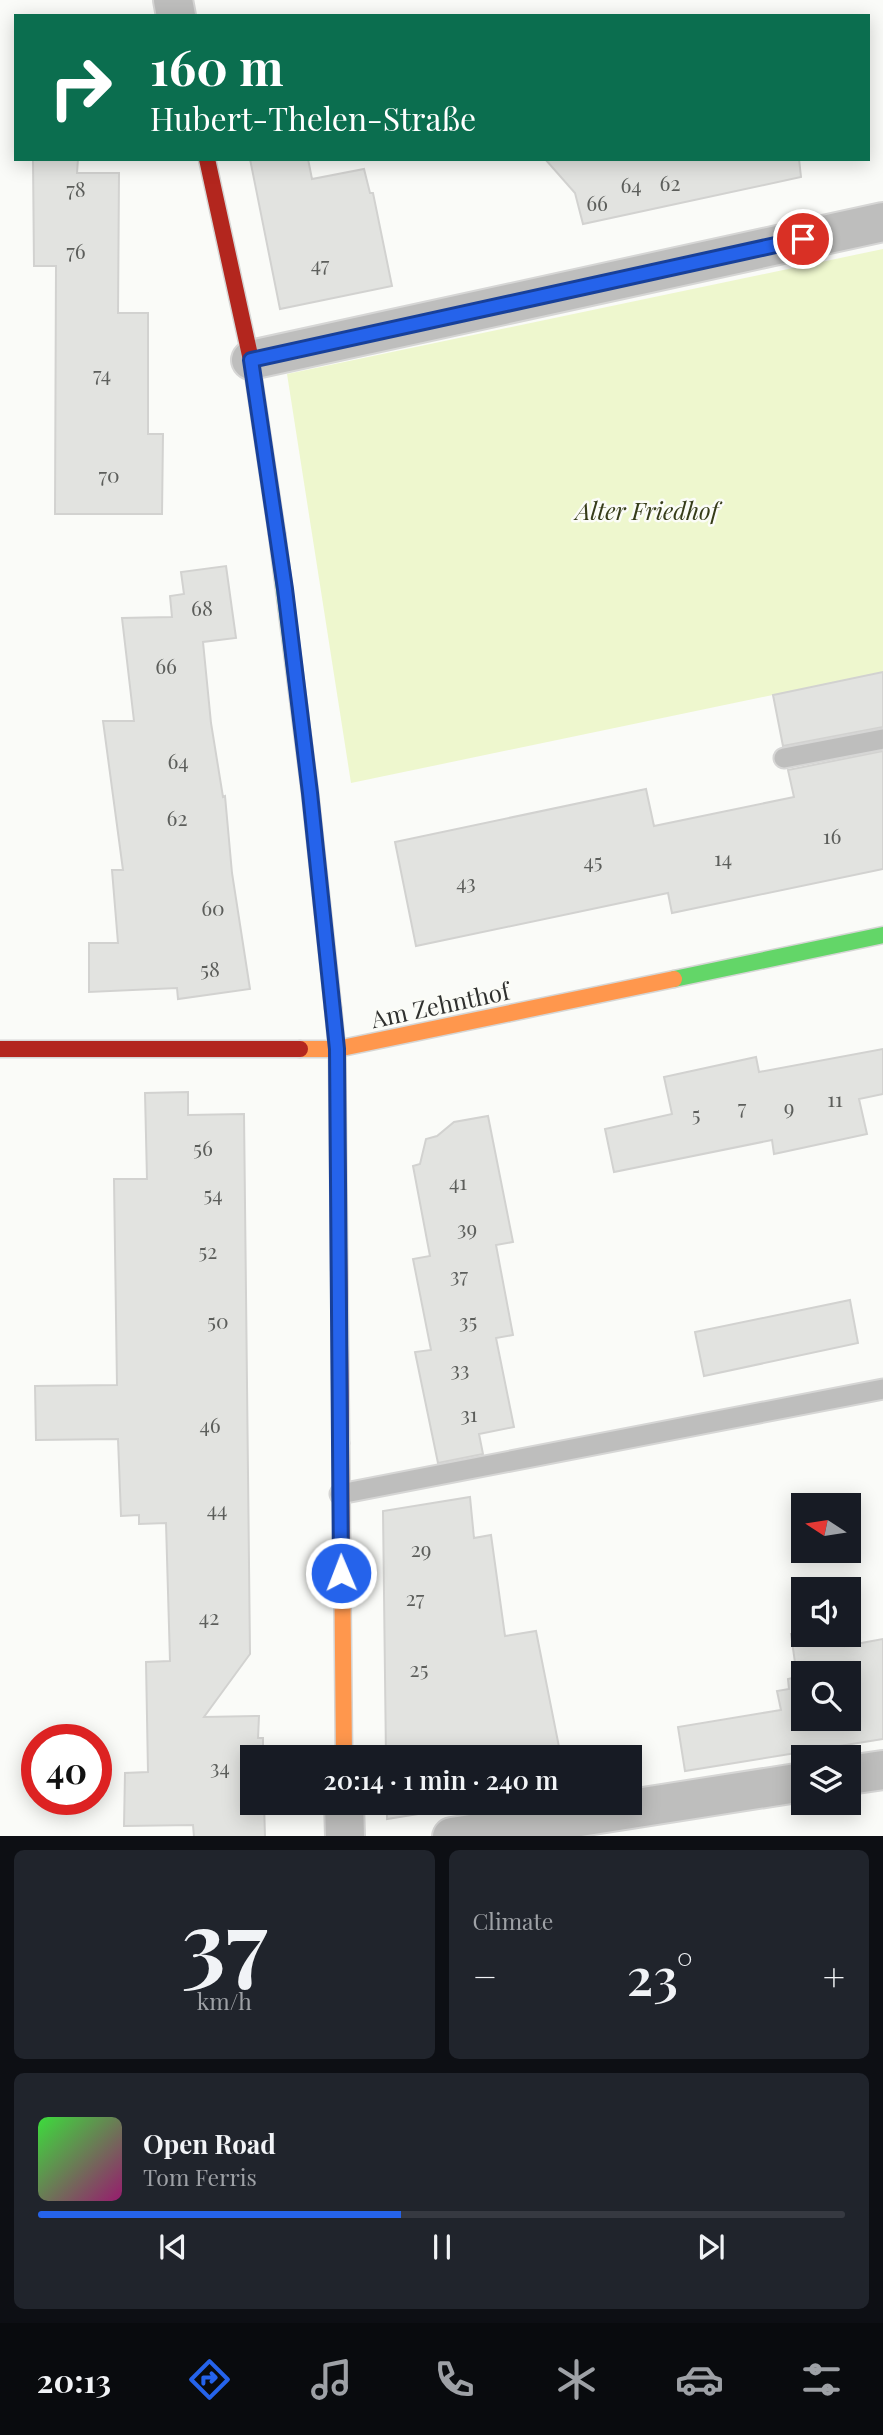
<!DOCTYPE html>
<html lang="en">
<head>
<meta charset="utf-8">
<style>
  body { margin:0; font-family:"Playfair Display",serif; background:#20242c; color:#f1f3f6; height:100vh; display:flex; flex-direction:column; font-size:26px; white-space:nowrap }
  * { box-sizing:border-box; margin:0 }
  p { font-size:23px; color:#9ea1a6 }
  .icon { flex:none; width:38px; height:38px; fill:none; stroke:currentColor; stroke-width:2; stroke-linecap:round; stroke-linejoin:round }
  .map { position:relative; height:1836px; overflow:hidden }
  .panel { display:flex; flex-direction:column; gap:14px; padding:14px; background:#0d0f14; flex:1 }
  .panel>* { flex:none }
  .guide { position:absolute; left:14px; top:14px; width:856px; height:147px; border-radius:0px; box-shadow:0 4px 18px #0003; background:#0b6e4f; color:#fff; overflow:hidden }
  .needle { width:46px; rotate:282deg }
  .tools { position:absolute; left:791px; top:1493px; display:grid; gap:14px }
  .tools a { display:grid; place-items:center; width:70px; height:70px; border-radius:0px; background:#171b24; box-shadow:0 4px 18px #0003; font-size:35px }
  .speed { position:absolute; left:21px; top:1724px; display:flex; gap:14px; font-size:35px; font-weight:700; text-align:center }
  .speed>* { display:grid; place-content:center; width:91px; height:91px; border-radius:50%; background:#171b24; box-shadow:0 4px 18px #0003; line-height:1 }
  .speed .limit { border:10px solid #d22; background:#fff; color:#111 }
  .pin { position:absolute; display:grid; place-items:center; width:60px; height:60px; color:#fff; margin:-30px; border:4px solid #fff; border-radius:50%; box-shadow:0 2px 7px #0007 }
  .me { position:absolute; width:77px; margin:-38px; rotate:359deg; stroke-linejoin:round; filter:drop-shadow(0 0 5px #0008) }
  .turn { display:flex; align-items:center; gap:24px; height:147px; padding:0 21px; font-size:32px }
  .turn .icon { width:91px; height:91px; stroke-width:2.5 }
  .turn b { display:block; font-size:49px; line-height:60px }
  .big { font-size:52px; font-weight:600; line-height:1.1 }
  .panel .widget { flex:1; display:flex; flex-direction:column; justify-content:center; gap:10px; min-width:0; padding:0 24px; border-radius:10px; background:#20242c }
  .panel .dial { align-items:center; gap:0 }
  .dial b { font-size:91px; line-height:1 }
  .song { display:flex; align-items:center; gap:21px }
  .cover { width:84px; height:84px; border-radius:10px; background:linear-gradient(135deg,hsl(120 70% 55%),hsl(320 70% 35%)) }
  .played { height:7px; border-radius:4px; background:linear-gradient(90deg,#2563eb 45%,#363941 45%) }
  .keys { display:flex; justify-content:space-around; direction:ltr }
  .heat { display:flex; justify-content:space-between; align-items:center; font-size:38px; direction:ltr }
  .panel .tiles { flex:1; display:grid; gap:14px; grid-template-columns:1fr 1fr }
  .widget:last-child { grid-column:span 2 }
  .trip { position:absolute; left:240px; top:1745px; width:402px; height:70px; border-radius:0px; background:#171b24; box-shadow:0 4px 18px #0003; font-weight:600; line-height:70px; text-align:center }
  .menu { display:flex; height:112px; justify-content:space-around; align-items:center; background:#090b0e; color:#9ea1a6 }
  .menu .icon { width:49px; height:49px }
  .menu .active { color:#2563eb }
  .menu b { font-size:32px; color:#f1f3f6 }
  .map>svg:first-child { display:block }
  .green { fill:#eef7ce }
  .building { fill:#e2e3e0; stroke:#d2d2d0; stroke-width:2; fill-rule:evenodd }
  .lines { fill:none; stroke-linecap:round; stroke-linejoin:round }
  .lane-casing { stroke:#d6d6d5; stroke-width:23 }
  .street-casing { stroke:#d6d6d5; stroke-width:42 }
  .fast-casing { stroke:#d6d6d5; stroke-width:19 }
  .slow-casing { stroke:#d6d6d5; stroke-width:19 }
  .jam-casing { stroke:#d6d6d5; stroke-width:19 }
  .lane { stroke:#bebebd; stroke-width:19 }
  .street { stroke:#bebebd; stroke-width:38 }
  .fast { stroke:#63d668; stroke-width:16 }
  .slow { stroke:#ff974d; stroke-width:16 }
  .jam { stroke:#b3261e; stroke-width:16 }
  .route-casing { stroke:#184099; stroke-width:18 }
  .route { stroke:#2563eb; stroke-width:12 }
  .labels { text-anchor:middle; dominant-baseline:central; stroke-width:5; stroke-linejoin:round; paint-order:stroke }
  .number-label { font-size:21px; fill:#5c5e5b }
  .park-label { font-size:24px; font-style:italic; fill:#363c19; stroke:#fbfcf7 }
  .street-label { font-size:24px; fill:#30312f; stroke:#fbfcf7 }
</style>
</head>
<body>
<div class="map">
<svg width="883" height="1837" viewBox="0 0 883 1837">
  <rect width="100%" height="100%" fill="#fafbf8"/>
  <path class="green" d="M883 249V672L351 783 287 374Z"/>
  <path class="building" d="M33 159H78L77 173H119L118 313H148V434H163L162 514H55L56 266H34Z
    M250 159H308L312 179 364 169 370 193H373L392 286 280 309Z
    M545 159H799L801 177 583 224 575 193Z
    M226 566 236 638 203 642 211 723 223 797 225 796 232 873 250 989 178 999 177 988 89 992V943H118L112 870H123L103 721H134L122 618 172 617 170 596 184 594 181 572Z
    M883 672V727L783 746 773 695Z
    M883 751V869L672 913 668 893 416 946 395 842 646 789 654 826 794 797 788 770Z
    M883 1049V1094L859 1099 867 1134 774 1154 772 1140 614 1172 605 1129 672 1114 664 1077 756 1057 759 1072Z
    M188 1092V1115L244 1114 250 1654 204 1717 259 1716 258 1738H263V1757H252V1802H264L265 1837H194L193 1825 124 1826 125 1773 148 1772 146 1662 170 1661 166 1523 139 1524V1515L121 1516 118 1439 36 1440 35 1386 117 1385 114 1179H147L145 1093Z
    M488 1116 513 1242 496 1245 513 1335 496 1338 514 1427 479 1434 483 1454 438 1463 415 1352 431 1350 413 1259 430 1256 413 1166 420 1164 426 1139 437 1136 454 1122Z
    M850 1300 858 1343 704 1376 695 1332Z
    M470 1497 474 1538 491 1535 505 1636 536 1631 561 1757H386L383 1511Z
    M791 1634H843L845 1646 883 1639V1739L685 1771 678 1727 781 1710 777 1691 789 1689 788 1679 797 1677ZM803 1673H849V1718H803Z
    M387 1802H492L387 1819Z"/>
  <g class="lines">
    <defs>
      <path id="lane" d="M784 758 883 739
        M340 1494 883 1389"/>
      <path id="street" d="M173 0 176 16
        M251 360 883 222
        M849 1775 883 1770
        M344 1802 345 1837
        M452 1837 803 1782"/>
      <path id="fast" d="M277 534 310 793 333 1008
        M674 979 883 935"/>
      <path id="slow" d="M300 1049H337L674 979
        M341 1443 344 1757"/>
      <path id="jam" d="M207 159 251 360 277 534
        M333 1008 337 1049 341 1443
        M0 1049H300"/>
    </defs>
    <use href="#lane" class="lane-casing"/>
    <use href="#street" class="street-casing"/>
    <use href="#fast" class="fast-casing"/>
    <use href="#slow" class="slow-casing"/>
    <use href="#jam" class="jam-casing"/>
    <use href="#lane" class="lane"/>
    <use href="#street" class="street"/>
    <use href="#fast" class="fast"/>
    <use href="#slow" class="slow"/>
    <use href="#jam" class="jam"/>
  </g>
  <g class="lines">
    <defs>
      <path id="route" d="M341 1573 337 1049 310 793 285 589 251 360 803 239"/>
    </defs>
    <use href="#route" class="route-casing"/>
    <use href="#route" class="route"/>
  </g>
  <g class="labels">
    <g class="number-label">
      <text x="670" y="182">62</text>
      <text x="631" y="184">64</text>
      <text x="76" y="188">78</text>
      <text x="597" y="202">66</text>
      <text x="76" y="250">76</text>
      <text x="320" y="263">47</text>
      <text x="102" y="373">74</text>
      <text x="109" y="474">70</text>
      <text x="202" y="607">68</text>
      <text x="166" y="665">66</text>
      <text x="178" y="760">64</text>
      <text x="177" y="817">62</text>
      <text x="832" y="835">16</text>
      <text x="723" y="857">14</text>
      <text x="593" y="860">45</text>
      <text x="466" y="881">43</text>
      <text x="213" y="907">60</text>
      <text x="210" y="968">58</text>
      <text x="835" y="1098">11</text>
      <text x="742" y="1106">7</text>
      <text x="789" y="1106">9</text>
      <text x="696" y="1113">5</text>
      <text x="203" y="1147">56</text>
      <text x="458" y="1181">41</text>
      <text x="213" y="1193">54</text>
      <text x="467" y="1227">39</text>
      <text x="208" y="1250">52</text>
      <text x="459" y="1274">37</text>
      <text x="218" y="1320">50</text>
      <text x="468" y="1320">35</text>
      <text x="460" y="1368">33</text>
      <text x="469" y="1413">31</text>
      <text x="210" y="1424">46</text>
      <text x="217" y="1508">44</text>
      <text x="421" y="1548">29</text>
      <text x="415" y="1597">27</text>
      <text x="209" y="1616">42</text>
      <text x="419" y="1668">25</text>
      <text x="220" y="1766">34</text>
    </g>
    <g class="park-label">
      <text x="647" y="510">Alter Friedhof</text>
    </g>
    <g class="street-label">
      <text transform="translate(440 1004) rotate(-12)">Am Zehnthof</text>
    </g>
  </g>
</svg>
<div class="tools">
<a><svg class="needle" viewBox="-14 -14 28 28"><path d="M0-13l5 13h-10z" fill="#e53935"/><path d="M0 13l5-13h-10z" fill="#9ea1a6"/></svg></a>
<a><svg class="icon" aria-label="sound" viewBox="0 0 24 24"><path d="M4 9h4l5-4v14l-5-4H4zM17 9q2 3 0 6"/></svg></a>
<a><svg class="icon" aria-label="search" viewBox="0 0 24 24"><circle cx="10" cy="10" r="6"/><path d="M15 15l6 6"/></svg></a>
<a><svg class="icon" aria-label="layers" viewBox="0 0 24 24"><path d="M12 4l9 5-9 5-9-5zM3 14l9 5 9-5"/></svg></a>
</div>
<div class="speed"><div class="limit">40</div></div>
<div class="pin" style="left:803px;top:239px;background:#d93025"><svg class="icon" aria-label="arrive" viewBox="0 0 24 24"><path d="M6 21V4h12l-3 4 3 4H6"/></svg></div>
<svg class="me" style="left:341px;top:1573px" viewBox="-20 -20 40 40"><circle r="17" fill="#2563eb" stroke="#fff" stroke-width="3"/><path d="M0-11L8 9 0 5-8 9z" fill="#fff"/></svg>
<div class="trip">20:14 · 1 min · 240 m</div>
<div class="guide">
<div class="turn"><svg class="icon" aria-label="right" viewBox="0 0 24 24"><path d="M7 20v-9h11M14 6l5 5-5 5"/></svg><div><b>160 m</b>Hubert-Thelen-Straße</div></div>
</div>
</div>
<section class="panel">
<div class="tiles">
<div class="widget dial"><b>37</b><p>km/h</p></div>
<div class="widget"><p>Climate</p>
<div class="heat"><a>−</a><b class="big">23°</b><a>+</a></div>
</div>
<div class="widget">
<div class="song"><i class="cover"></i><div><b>Open Road</b><p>Tom Ferris</p></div></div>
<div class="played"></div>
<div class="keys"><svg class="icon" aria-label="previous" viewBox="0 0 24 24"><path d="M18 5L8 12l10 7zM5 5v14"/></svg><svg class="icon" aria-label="pause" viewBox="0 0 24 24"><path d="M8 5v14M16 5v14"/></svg><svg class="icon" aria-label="next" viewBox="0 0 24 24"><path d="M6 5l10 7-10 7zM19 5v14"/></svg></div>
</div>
</div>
</section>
<nav class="menu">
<b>20:13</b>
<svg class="icon active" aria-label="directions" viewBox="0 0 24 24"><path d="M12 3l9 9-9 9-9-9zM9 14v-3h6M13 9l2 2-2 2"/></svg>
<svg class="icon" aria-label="music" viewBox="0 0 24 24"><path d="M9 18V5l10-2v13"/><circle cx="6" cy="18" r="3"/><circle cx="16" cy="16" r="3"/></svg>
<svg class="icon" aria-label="phone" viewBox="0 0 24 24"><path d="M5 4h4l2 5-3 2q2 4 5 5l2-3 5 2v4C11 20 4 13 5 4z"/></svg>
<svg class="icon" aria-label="climate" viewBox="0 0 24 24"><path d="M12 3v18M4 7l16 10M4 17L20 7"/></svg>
<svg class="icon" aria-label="car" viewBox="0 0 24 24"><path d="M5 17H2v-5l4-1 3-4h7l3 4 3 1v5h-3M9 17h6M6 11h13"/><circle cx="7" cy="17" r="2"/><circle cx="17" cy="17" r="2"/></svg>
<svg class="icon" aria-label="filters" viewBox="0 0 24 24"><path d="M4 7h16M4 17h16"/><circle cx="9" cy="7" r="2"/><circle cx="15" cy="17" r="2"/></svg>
</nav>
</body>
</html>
